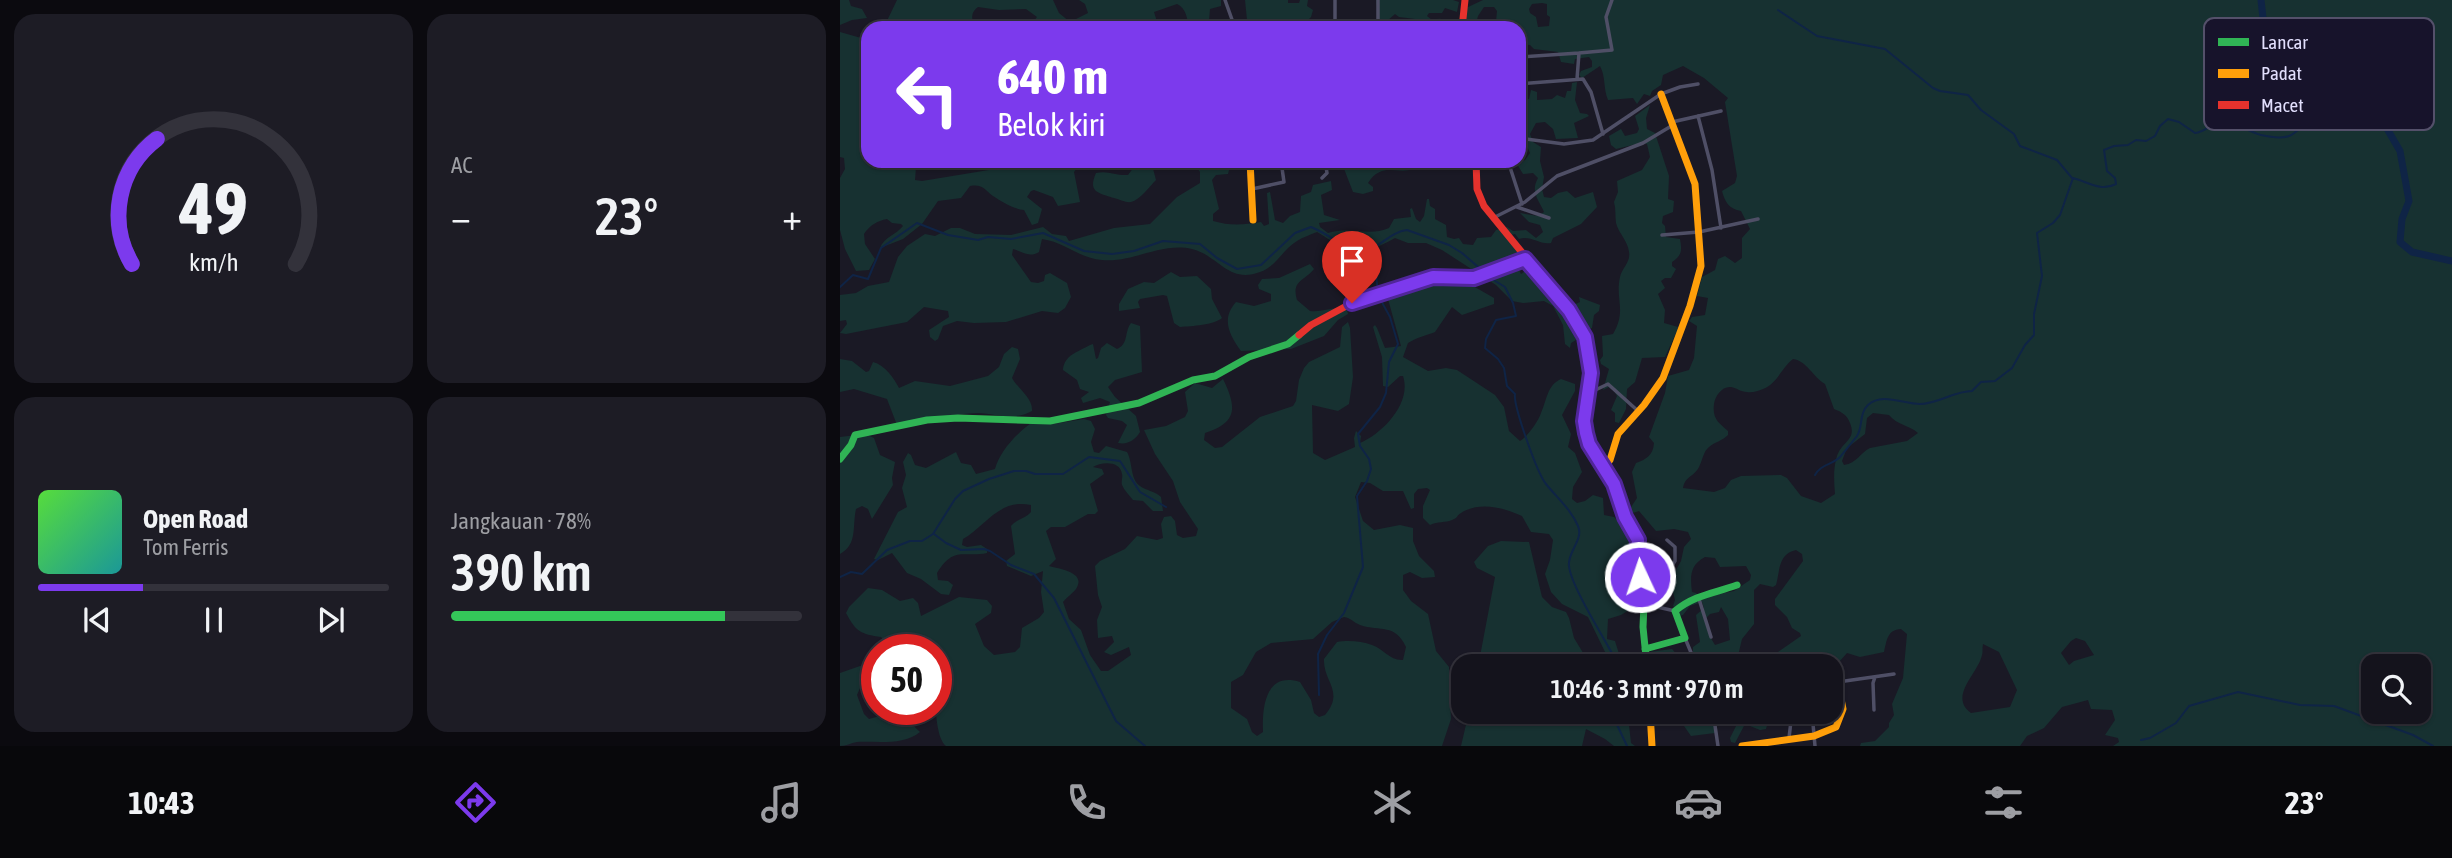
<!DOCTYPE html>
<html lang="id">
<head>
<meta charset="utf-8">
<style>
  body { margin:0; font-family:"Asap Condensed",sans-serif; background:#1d1c25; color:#f1f3f6; height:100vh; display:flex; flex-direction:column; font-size:26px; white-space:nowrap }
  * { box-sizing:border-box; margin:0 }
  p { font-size:23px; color:#9d9ea3 }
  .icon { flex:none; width:38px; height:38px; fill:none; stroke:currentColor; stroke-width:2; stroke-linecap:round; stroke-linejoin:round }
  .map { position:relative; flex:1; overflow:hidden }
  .drawer { display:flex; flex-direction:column; gap:14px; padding:14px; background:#0b0a0f; width:840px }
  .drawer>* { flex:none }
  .hud { position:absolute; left:21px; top:21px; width:665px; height:147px; border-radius:21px; box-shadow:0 2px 5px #0004,0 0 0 2px #33323b; background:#7c3aed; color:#fff; overflow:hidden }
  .buttons { position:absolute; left:1521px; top:654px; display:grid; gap:14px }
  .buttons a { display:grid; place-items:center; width:70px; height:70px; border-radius:14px; background:#14131c; box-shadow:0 2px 5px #0004,0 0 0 2px #33323b; font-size:35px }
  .speed { position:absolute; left:21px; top:634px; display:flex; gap:14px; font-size:35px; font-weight:700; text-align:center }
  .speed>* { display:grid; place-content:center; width:91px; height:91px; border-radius:50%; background:#14131c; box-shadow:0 2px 5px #0004,0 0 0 2px #33323b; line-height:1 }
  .speed .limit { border:10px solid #d22; background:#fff; color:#111 }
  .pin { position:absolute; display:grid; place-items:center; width:60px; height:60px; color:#fff; margin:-72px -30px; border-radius:50% 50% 50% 0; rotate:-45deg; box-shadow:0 0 7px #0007 }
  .pin .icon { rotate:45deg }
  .me { position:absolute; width:77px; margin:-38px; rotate:357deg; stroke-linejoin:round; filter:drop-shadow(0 0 5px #0008) }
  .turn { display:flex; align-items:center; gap:24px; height:147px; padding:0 21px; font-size:32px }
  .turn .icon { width:91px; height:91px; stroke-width:2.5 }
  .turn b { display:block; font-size:49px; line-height:60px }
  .big { font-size:52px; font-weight:600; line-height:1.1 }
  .drawer .widget { flex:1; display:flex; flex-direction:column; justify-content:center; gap:10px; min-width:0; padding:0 24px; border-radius:21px; background:#1d1c25 }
  .drawer .dial { align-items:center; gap:0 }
  .dial svg { height:182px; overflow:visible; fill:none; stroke:#33323b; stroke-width:7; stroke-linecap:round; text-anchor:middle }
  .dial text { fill:#f1f3f6; stroke:none }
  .song { display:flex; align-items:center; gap:21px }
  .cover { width:84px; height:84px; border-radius:10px; background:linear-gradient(135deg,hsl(110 70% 55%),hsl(180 70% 35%)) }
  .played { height:7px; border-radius:4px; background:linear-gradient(90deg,#7c3aed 30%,#33323b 30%) }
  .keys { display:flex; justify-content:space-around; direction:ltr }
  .heat { display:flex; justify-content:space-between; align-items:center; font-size:38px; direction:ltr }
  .charge { height:10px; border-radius:5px; background:linear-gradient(90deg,#34c759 78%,#33323b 0) }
  .drawer .tiles { flex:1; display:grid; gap:14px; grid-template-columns:repeat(2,1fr) }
  .trip { position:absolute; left:611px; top:654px; width:392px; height:70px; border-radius:21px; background:#14131c; box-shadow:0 2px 5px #0004,0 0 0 2px #33323b; font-weight:600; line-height:70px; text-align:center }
  .menu { display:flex; height:112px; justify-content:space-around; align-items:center; background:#08080b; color:#9d9ea3 }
  .menu .icon { width:49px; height:49px }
  .menu .active { color:#7c3aed }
  .menu b { font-size:32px; color:#f1f3f6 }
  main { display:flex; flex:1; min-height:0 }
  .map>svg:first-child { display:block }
  .green { fill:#173131; fill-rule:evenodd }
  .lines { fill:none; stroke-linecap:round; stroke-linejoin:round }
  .stream { stroke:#0f2446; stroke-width:2 }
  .river { stroke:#0f2446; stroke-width:7 }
  .street { stroke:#4f4f66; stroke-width:3.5 }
  .fast { stroke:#30b455; stroke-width:7 }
  .slow { stroke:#ff9f0a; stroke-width:7 }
  .jam { stroke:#e5322d; stroke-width:7 }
  .route-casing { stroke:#51269a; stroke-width:18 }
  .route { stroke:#7c3aed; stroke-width:12 }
  .key { fill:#17132b; stroke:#54506a; stroke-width:2 }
  .key-label { font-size:19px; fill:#e2dffd }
</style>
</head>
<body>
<main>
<section class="drawer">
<div class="tiles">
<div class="widget dial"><svg viewBox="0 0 100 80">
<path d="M14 69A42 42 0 1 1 86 69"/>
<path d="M14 69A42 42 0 0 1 25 14" stroke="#7c3aed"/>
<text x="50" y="56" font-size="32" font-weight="700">49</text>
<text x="50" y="72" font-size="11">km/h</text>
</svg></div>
<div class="widget"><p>AC</p>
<div class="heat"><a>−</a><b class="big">23°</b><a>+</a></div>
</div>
<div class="widget">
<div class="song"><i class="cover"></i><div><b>Open Road</b><p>Tom Ferris</p></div></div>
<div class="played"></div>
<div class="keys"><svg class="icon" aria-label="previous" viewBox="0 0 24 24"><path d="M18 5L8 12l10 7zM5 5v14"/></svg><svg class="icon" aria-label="pause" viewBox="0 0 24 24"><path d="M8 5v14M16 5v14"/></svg><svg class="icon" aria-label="next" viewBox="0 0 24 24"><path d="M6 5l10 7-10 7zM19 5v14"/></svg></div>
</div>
<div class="widget"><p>Jangkauan · 78%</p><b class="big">390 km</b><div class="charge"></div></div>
</div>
</section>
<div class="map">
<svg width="1612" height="746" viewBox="0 0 1612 746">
  <rect width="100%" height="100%" fill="#1a1925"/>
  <path class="green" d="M0 0H9L11 6 22 9 27 18 12 20 0 25Z
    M57 0H213L219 13 230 22 248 13 245 4 239 0H381V6L370 9 369 21 375 22 371 28H348C348 19 346 8 337 4L314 12 319 28H173L193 22 197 17 186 9 159 10 138 7C130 13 132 19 134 28H39L45 25Z
    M405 0H448V3H459L460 0H468L467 6 473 10 471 17 466 22 465 28H435L431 19H427L422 28H413L407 20Z
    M536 0H613L619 2 617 12 605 8 602 13H589L587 16 592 20C601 17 613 20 618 28H581L575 19 559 17 555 14 547 21 544 28H540Z
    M643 0H1612V746H1273L1279 742 1278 738 1265 735 1275 720 1272 710 1251 709 1248 700 1222 707 1204 728 1187 736 1180 746H1020L1021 743 1035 741 1049 727V723L1054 715 1052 704 1063 678 1067 634 1061 629C1047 630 1047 640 1044 652L1020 657 1007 653 991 671 990 667H925L938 652 961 636 960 633 952 628 947 617 935 605V599L963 561 962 554 956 550C938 554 940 571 936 585L933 587 920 584 914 590V624L902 639 897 660 889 667H832L829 656 825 655 809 661 807 655 809 652 832 649 839 657 853 653V647L860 642 856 615 864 608 862 602 850 606 843 615 839 616V611L833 606 835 600 831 584 832 577 841 561 844 547 851 539 848 532 834 529 816 531 799 511 793 513 789 510 797 498 792 472 796 463C807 459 813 455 814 443L809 437 825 393 828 376 849 370 854 358 857 326 849 321 852 317 865 315 868 298 857 296 862 277 875 270 878 259 885 256 895 263 902 258V238L910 229 901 211C889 209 885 202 882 191L895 183 897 176 885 102 888 98 864 78 843 66 823 75 821 85 812 91 810 96 804 94 797 104 793 98 768 100C763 88 766 77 760 66L742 78 739 75 741 71 752 67V61L749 57 735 59 734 64 721 62 718 52 694 49 690 45 679 44V28H646L656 22 657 11 654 7H644L638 16 636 24 645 28H624L626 8ZM702 3 707 4V15L710 17 709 26 698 27 696 17 690 13 689 9 692 4ZM953 359C967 361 973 377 985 384L994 409C1002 412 1007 415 1010 423 1017 440 1002 441 997 456 993 469 994 481 995 494L981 503 961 496 947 478 941 475 901 476 891 480 885 488 874 492 843 488C845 476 854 477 859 467 863 459 863 452 869 447 875 442 882 441 888 435V431C879 423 872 419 874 404 875 396 882 386 891 387 897 388 901 392 907 392 912 393 918 391 923 389 938 383 941 368 953 359ZM1033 413 1049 415C1057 425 1069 425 1078 433L1067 441 1030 448C1020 453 1017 463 1004 465L1002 461 1007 448 1025 434 1027 418ZM865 557 875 558 880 567 906 566 911 575 910 580 894 591 859 598 856 593 852 592C850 576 850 565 865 557ZM881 607 888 619 890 640 875 645 869 635 865 619 870 614 879 612ZM1236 638 1245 641 1254 655 1234 661 1229 665 1221 653 1231 641ZM1143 644 1159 652 1177 690 1170 707 1131 713C1108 696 1138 674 1142 655 1143 652 1142 648 1143 644ZM1533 667H1578V712H1533Z
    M0 32 21 38 28 32V161H79L76 167 75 180 82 181 167 167 174 161H255L238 167 234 172 240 202 218 206 213 197 194 190 191 191 187 197 202 209 198 223 192 225 184 210C174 209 162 202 153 196 144 190 144 184 130 186L121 198 98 201 82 224 63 239 40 248C44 237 56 235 63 226L61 224 52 223 47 219C37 221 30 225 24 234L25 244 35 259 29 270 16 271 5 249 0 230V178L5 169 4 158 0 157Z
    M737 82 735 100 740 113 747 114 749 116 734 123 738 138 716 139 713 129 705 122 696 123 690 134 693 142 701 147 700 161 704 177 702 189 704 197 711 198 718 193 727 191 735 198 753 192 757 207 741 224 713 238 711 243C699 245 691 235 679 239L675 234 671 235 686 256 680 259 678 268 681 274 688 269 691 273 697 268 721 296 726 298 729 307 740 302 739 297 760 305 759 311 754 315 752 328 740 332 741 337 731 343 730 348 725 344 723 325 713 306 704 301 683 303 672 301 656 285 602 250 586 243H568L555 238C514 260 515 255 477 232 470 235 463 237 457 241 443 249 437 266 420 272 388 284 378 255 352 249 321 242 293 263 262 260 238 258 225 242 202 239L199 252C189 258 183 252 173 249L172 255 191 282 198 283 204 281 205 275 210 273 227 283 231 297 225 308 218 313 202 311 166 322 134 323 117 321 103 326 98 339 95 341 90 337 89 330 109 317 108 311 84 307 67 322 6 334 0 333 7 324 6 320 0 321V295L16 293 28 286 49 282 58 257 67 246 85 234 95 236 111 228H120L135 234 171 235 203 227 212 234 226 236 229 241 274 228 310 224 337 197 360 183V172L352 161H376L379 166 389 170 388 174 376 175 372 180 379 209 373 214V221C390 226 403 225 421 222L424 226 429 224 427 193 430 192 435 220 443 223 450 216 460 212 461 196 471 192 473 185 491 181 492 190 481 195 484 215 500 220 479 223 480 227 488 233C512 226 529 237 549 228L554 219 571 217 570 209 572 208 576 219 580 222 584 216 587 199H589L590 206 595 209V219L606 225 607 237 614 239 619 238 623 244 633 245 637 238 651 237 656 230 667 227 673 231 686 230 696 238 703 232 700 225 689 222 680 213 698 216 704 212C699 200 690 192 698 178L693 173 683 174 677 164 685 160 690 153 686 144 687 127 679 123V99H689L691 90 697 92V100L712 99 717 95 725 98 727 91H731L732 83Z
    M810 105 806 118 807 129 815 133 829 176 828 199 834 201 833 212 823 216 822 223 825 226 826 237 840 239C842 251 842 255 832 262V266L836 269 831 278H825L821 281 825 288 818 294 825 310 824 323 838 327 837 331 825 357 802 358 795 382 787 389 786 409 779 423 775 422V413L771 410 777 396 771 386 763 390 769 369 761 364 760 360 763 356 762 336 773 334C787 310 775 300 780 277 782 268 791 262 789 252 788 241 779 234 776 223 775 216 776 209 774 202L778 192 777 181 802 170 810 157 807 144 801 143 776 149 771 145 769 136 781 129 785 136 797 133 799 129 795 116Z
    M293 161H311L316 180C310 186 300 200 291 202 286 203 279 199 274 198 260 193 247 193 256 173 268 170 276 176 288 175L294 167Z
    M501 161H573V169C557 175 542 161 528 183L533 187V191L523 194 513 192Z
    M470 264 474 269C465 281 451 280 457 300L470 311C483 313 494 305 507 310L508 314 498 320 484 336 451 349 401 351C389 334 381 319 396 302L414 306 431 301V294L419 289 418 285 422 279 439 278Z
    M331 272 340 277 357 276 371 289 372 299 382 318C374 325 352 326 340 327L334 323 327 296 323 295 300 299 298 302 300 308 279 311V304L288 289 304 282 314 283Z
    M581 285 633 286 654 298V304L622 315 612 307 595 332C587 335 576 338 568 343L563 357 588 371 606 368 617 370 655 395 664 407 669 431 680 441C687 437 698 422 701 413 707 400 707 385 721 379L735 384V391L722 415 731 434 728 447 735 453 742 472 733 487 732 499 737 503 745 501 753 495 763 498 764 515 774 517 781 523 790 542V546L781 550 775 557 782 589 797 595V605L781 615 768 619 767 639 775 641 783 667H761L768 658 748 617 722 604 711 592 705 574 710 560 713 540 709 534 691 532 682 516C665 508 639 501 621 513 615 517 619 517 612 520 605 523 598 521 590 525L583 518V506L590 490 587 488 578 489 574 494V508L571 509 563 491H543L530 483 521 482 515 497 523 521 534 530 560 525 573 528V541L579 556 594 571 595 577 582 578 570 572 563 575V590L571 601 588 614 596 651 609 667 611 719 602 746H106C91 734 96 670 96 649H51L41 637C21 634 16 632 6 613L9 607 28 588 42 590 60 601 73 598 78 603 81 616 119 597 147 600 152 606 151 613 135 624 144 646 154 655 175 652 180 647 182 628 199 618 204 612 201 592 203 571 191 576 167 566 166 561 175 554 171 526C177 519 185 519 191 512V505C159 498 145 527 123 539L122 545 127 547 141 545 147 549V553C124 558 114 545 97 573L98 580 108 581 113 585 109 595 101 594 81 579 67 573 52 553 38 560 34 559 58 512 67 507 62 488 66 475 63 462 68 453 71 455 75 465 86 468 116 452 121 463 131 465 136 474 155 469C160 451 176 434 191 423L213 424 244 419 251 421 255 429 251 442 254 452 259 453 266 446 287 452C293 463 290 479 300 486 307 491 315 491 321 497L323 511H313L303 501 293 500C289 495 284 490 282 485 281 481 283 477 282 474 280 460 261 462 253 467L262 469 264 474 250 484 258 511 255 514H248L225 527H211L206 531 216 559 209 566C219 569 247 572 236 589 233 593 227 597 223 602L229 619 241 630 250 655 261 671H268L291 655 289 647 271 655 264 652 274 642 272 636 258 638 257 620 262 607 258 595 255 566 260 561 285 549 297 536 317 540 323 538 321 524 324 517 331 516 335 521 337 535 343 538 356 536 358 529 340 502 333 481 315 454 304 430 326 426 345 417 348 411 345 392 355 383 372 388 383 379C396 406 399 422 365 433L364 440 375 448 382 447 420 417 453 406 456 401 459 380 464 368 469 362 500 347 502 327 508 322 510 328 513 377 509 404 498 411 472 405 473 453 485 460 515 447 514 438 516 431 521 436 520 443C543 433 572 403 563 376H560L548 387 543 386 542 357 533 327 535 325 537 328 545 348 561 346 548 299 552 293 566 292ZM504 617C511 618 513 622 520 625 541 632 555 623 566 647L563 660C550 661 544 649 532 645 522 641 507 640 497 642L484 659C483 682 505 691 485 715L479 717 474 713 471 700 460 682C425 671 422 708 423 732L417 736 412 732 407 719 391 708V682L403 675 416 652 431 643 473 639 492 622Z
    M291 323 300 326 302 372 275 380 268 387 275 397 296 416 300 432C295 440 288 445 278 443L287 425 282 421 268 418 266 415 270 402 260 398 243 403 241 398 249 392 240 389 237 380 223 370C224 355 238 352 250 345L253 344 256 359 258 358 261 348 267 343 277 349C289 344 284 332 291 323Z
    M172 347 178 349 180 359 172 378C178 389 193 398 192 411 173 421 158 414 138 413 125 413 113 416 99 417 86 418 80 415 70 426L57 425 47 399 14 389 0 392V359L12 361 26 372 29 371 33 362C45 365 54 378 59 388L75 381 110 386 148 376 159 367 164 354Z
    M25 434 34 438 40 455 55 462 52 478 53 485 32 519 28 509 22 506 16 509C12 527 18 544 0 554V437Z
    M661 541 689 542 702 597 712 607 726 612 729 618 734 638 748 661 744 667H638L655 577 637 568 634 562 648 546Z
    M34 665 37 667V680L20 688 17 695 24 714 29 719 54 712 61 714 80 732C63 746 37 741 17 742 10 743 7 746 0 746V673L20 666Z
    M629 712H745L747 717H753L752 712H778L781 723 789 725 791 743 795 746H774L765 739 746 729 742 746H621Z
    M851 712H875L873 719 875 733 851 736 844 726 852 716Z
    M900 712H911L908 720 912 722 920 712H963V716L956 717 950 713 935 714 929 718 926 729 920 730 905 724 895 743 891 742 890 738 897 724Z"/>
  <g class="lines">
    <path class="stream" d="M938 10 977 36 1045 49 1093 88 1100 91 1128 95 1141 110 1174 134 1180 146 1217 160 1232 178
      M533 249 538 292
      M0 287 13 275 28 279 41 248 77 223 108 235 138 240 148 237 171 239 203 233 244 251 272 254 294 251 323 241 360 244 377 258 397 269 421 265 455 233 471 227C492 235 515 259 538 245 547 239 556 231 567 230L609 245 622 253 652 279 665 287 673 303 676 316 656 320 646 339 645 348 658 359 664 368 667 386 675 394C673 405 697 473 706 484 717 498 731 509 738 526 744 540 727 552 729 566 731 586 763 636 774 657L773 667
      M975 475C981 464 992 465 1000 457 1004 452 1014 440 1017 436 1023 427 1019 413 1028 405 1042 392 1063 404 1080 404 1098 404 1114 391 1132 391L1141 382 1155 381 1172 368 1185 345 1194 335V314L1202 276 1197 233 1213 223 1220 215 1233 178C1248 182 1261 192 1276 184L1275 178 1267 171 1264 150 1274 146 1288 145 1296 140 1306 141 1315 136 1320 126 1328 119 1339 122 1355 133C1367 132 1372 121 1385 122 1397 123 1409 132 1421 135 1430 137 1441 139 1449 136 1460 132 1488 100 1495 89
      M94 534 106 543 121 550 144 549 150 551 171 565 194 574 214 598 276 721 305 746
      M0 577 11 572 22 574 47 550 70 541H82L93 534 115 499 123 491 149 479 174 471H186L195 474H223L249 457 280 461 300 492 326 507
      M479 695 478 654 487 635 504 613 523 567 517 496 527 481 531 469 529 459 520 446 518 434 540 407 546 393 549 362 558 344 550 317 539 297
      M771 712 787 746
      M1301 740 1310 738 1336 723 1349 706 1398 692 1460 705 1494 706 1573 735 1593 746"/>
    <path class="river" d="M1421 0 1423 18 1447 58 1482 84 1517 99 1542 120 1560 151 1569 201 1562 219 1560 242 1572 252 1612 261"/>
    <path class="street" d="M385 0 395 28
      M432 22V28
      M567 25V28
      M495 28V0
      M538 28V0
      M739 53 772 50 766 17 772 0
      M679 57 739 53 737 79
      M679 84 743 79 751 92 763 134
      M858 116 872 170 881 228
      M832 122 881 111
      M679 138 724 144 753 140 821 94 840 87 858 84
      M668 161 682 204
      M635 167 668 162
      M482 178 487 173 485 161
      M412 189 444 182 441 161
      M677 207 709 218
      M653 218 685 202 717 176 803 143 833 125
      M822 235 859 232 918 219
      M749 393 768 384 798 411
      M800 577 833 564 835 561V547L827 540
      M858 596 871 637
      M804 604 835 611
      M845 638 857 667
      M818 667 830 664
      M998 682 1054 674
      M990 683 998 682 1000 694
      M1034 710 1033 683 1035 677
      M873 712 878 746
      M949 738 951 721
      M975 746 973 724 982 712"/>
    <path class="fast" d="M747 344 751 373 744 421 746 433 756 457 774 484 785 517 798 540 797 559 804 604 803 627 807 667
      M0 459 11 445 15 435 87 420 118 418 210 421 299 403 353 380 375 376 409 357 448 344 459 335
      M805 649 845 638 835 611C854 595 875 593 897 585"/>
    <path class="slow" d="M410 161 413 220
      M763 468 770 460 778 434 804 405 823 378 850 306 861 266 855 184 821 94
      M810 712 812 746
      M902 746 974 736 996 727 1003 709 1000 694 990 704"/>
    <path class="jam" d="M622 28 625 0
      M636 161 637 189 644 206 729 310 747 344
      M459 335 471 325 512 303 593 277 634 278 686 259"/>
  </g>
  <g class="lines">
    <defs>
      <path id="route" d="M512 303 593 277 634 278 685 259 729 310 745 337 751 373 744 421 746 433 749 444 774 484 785 517 798 540 797 559 800 577"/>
    </defs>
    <use href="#route" class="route-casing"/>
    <use href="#route" class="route"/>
  </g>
  <rect x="1364" y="18" width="230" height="112" rx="10" class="key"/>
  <rect x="1378" y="38" width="31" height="8" fill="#30b455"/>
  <rect x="1378" y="69" width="31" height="9" fill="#ff9f0a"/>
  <rect x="1378" y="101" width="31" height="8" fill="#e5322d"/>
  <g class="key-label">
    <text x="1421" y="49">Lancar</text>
    <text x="1421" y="80">Padat</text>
    <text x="1421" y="112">Macet</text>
  </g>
</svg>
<div class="buttons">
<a><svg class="icon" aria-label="search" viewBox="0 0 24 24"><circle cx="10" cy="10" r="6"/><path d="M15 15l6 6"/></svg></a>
</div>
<div class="speed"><div class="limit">50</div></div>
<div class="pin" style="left:512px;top:303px;background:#d93025"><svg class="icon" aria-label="arrive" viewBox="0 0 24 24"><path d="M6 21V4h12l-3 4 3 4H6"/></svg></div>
<svg class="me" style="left:800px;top:577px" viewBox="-20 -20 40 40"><circle r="17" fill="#7c3aed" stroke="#fff" stroke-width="3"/><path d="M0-11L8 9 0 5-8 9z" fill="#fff"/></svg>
<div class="trip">10:46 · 3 mnt · 970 m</div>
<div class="hud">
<div class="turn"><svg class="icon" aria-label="left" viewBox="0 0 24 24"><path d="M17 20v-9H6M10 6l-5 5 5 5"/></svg><div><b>640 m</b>Belok kiri</div></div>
</div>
</div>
</main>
<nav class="menu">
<b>10:43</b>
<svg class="icon active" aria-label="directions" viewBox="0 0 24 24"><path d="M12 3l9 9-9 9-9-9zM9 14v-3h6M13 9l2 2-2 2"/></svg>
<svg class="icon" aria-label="music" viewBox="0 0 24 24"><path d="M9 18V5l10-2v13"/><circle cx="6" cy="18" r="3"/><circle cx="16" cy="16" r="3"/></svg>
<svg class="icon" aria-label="phone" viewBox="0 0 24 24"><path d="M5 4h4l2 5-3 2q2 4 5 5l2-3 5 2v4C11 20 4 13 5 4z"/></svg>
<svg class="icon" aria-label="climate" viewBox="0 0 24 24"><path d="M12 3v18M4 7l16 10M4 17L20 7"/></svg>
<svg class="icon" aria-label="car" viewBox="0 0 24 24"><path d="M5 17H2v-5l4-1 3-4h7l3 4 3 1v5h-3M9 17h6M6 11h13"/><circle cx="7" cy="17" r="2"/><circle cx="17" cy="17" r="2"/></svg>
<svg class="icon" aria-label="filters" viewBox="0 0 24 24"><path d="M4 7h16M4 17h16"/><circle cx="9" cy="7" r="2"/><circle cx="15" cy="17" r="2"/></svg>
<b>23°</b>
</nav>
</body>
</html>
